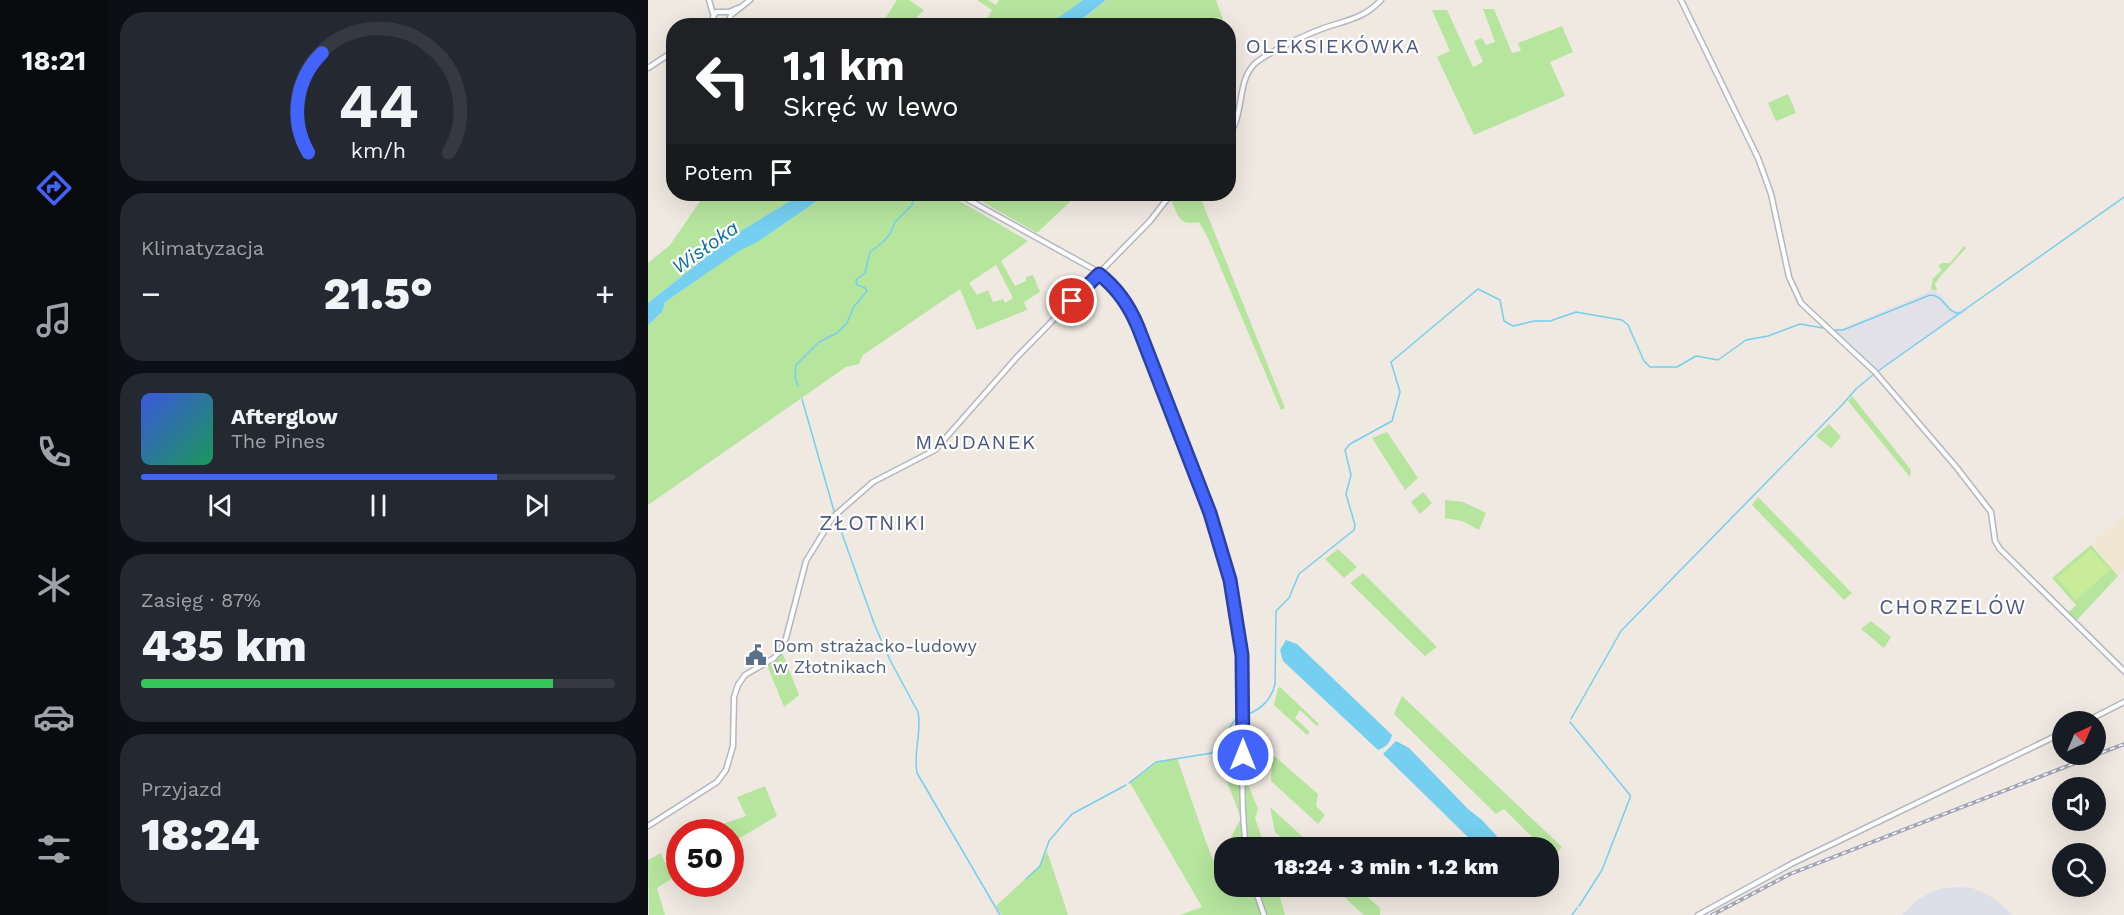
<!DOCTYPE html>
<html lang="pl">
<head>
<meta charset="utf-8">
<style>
  body { margin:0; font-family:"Work Sans",sans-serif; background:#242831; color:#f1f3f6; height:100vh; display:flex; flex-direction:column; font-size:22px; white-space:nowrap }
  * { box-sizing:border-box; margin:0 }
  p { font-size:20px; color:#9ea1a6 }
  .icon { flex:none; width:33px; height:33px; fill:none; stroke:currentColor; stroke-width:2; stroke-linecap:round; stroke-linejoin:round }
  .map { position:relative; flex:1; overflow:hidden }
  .drawer { display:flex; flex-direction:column; gap:12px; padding:12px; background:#0d0f14; width:540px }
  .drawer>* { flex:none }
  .guide { position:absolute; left:18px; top:18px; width:570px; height:183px; border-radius:24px; box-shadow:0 6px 24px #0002; background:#202124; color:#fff; overflow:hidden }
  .needle { width:39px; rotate:44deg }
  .controls { position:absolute; left:1404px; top:711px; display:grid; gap:12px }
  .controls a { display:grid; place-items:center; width:54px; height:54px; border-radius:50%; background:#171b24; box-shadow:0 6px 24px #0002; font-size:30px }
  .speed { position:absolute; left:18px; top:819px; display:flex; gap:12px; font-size:30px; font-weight:700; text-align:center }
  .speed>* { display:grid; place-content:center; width:78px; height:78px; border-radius:50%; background:#171b24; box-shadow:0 6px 24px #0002; line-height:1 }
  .speed .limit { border:9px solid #d22; background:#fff; color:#111 }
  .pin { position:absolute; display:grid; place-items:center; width:51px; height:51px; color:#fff; margin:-26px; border:3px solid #fff; border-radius:50%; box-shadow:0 2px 6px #0007 }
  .me { position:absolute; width:66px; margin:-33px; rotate:0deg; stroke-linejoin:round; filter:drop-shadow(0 0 4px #0008) }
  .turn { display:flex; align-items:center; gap:21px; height:126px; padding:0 18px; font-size:27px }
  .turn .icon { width:78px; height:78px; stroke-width:2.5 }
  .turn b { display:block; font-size:42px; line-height:51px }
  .then { display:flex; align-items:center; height:57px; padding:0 18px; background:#0003; gap:12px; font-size:22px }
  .big { font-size:45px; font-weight:800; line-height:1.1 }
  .drawer .widget { flex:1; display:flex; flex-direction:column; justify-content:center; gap:9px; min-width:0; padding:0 21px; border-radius:24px; background:#242831 }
  .drawer .dial { align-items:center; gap:0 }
  .dial svg { height:156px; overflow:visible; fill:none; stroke:#363941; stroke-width:7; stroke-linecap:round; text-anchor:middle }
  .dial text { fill:#f1f3f6; stroke:none }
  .song { display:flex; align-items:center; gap:18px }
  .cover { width:72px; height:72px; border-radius:9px; background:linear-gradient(135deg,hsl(230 70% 55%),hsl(150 70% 35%)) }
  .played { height:6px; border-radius:3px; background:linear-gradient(90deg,#4264fb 75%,#363941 75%) }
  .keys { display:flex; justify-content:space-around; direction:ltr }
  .heat { display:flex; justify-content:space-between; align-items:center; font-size:33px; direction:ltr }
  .charge { height:9px; border-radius:4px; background:linear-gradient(90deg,#34c759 87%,#363941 0) }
  .trip { position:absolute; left:566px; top:837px; width:345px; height:60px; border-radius:24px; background:#171b24; box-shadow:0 6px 24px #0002; font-weight:800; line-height:60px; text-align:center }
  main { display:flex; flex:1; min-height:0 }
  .dock { display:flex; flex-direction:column; width:108px; justify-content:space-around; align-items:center; background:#090b0e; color:#9ea1a6 }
  .dock .icon { width:42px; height:42px }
  .dock .selected { color:#4264fb }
  .dock b { font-size:27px; color:#f1f3f6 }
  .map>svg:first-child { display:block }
  .industrial { fill:#e3e1e8 }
  .education { fill:#f0e6d1 }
  .airport { fill:#dcdee8 }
  .green { fill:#b6e59e; fill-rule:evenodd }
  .pitch { fill:#c9ec9a }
  .water { fill:#75cff0 }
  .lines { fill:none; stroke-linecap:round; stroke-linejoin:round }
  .stream { stroke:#75cff0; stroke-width:1.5 }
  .tertiary-casing { stroke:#b4b7c1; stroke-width:7 }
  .secondary-casing { stroke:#b4b7c1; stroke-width:7 }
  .tertiary { stroke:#fff; stroke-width:4 }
  .secondary { stroke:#fff; stroke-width:4 }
  .rail-casing { stroke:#a3a6b8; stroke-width:4 }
  .rail { stroke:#fff; stroke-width:1.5; stroke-dasharray:4.5; stroke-linecap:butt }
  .route-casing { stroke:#2b41a3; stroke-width:15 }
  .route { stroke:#4264fb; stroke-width:10 }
  .labels { text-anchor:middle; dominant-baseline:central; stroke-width:4.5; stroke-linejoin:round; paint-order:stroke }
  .service-label { font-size:18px; fill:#4e5e75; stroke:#fff; text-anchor:start }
  .neighbourhood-label { font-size:20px; letter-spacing:1.5px; fill:#4d5680; stroke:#fff }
  .water-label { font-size:20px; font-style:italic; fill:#0d6fa3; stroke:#fff }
  .quarter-label { font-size:21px; letter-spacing:1.5px; fill:#4d5680; stroke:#fff }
</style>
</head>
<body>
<main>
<nav class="dock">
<b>18:21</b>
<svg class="icon selected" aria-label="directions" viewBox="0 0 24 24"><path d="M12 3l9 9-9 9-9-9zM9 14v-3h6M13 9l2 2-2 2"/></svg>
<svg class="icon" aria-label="music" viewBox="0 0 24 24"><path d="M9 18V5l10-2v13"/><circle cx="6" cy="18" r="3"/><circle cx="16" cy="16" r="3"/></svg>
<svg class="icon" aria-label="phone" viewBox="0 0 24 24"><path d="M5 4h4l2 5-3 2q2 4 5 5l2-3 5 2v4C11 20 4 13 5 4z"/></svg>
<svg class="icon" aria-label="climate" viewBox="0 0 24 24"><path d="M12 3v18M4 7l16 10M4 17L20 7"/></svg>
<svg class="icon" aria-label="car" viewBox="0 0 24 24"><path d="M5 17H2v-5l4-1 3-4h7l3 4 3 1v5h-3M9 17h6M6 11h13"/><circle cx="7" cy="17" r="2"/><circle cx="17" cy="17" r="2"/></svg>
<svg class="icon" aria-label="filters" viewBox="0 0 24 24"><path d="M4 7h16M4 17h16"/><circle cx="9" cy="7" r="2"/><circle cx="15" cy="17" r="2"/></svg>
</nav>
<section class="drawer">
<div class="widget dial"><svg viewBox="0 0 100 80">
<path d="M14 69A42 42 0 1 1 86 69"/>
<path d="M14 69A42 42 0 0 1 21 18" stroke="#4264fb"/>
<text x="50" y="56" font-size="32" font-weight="700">44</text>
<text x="50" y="72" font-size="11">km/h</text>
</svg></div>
<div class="widget"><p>Klimatyzacja</p>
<div class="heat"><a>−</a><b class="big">21.5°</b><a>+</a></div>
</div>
<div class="widget">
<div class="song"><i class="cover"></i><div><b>Afterglow</b><p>The Pines</p></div></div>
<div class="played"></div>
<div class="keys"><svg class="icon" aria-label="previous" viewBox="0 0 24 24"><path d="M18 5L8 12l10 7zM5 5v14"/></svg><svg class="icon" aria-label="pause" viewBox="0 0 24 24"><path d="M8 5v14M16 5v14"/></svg><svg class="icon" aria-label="next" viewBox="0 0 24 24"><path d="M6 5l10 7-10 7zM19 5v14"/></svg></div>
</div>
<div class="widget"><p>Zasięg · 87%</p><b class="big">435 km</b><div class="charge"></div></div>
<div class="widget"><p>Przyjazd</p><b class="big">18:24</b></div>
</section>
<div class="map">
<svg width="1476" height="915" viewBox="0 0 1476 915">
  <rect width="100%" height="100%" fill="#efe9e1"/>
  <path class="industrial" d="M1283 289 1293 295 1305 310 1311 311 1317 307 1320 310 1226 374 1188 331 1280 292Z"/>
  <path class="education" d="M1474 516 1476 518V571L1470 576 1443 545Z"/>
  <path class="airport" d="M1309 887 1324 888 1336 893 1348 900 1364 915H1254L1269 900 1280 894 1295 888Z"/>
  <path class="green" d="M249 0H261L276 10 261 25H233Z
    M329 0H340L348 5 351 0H435L400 26 336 25 344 10Z
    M458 0H568L577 25 427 26Z
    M835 9H846L864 53 873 51 870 43 914 26 925 52 902 62 917 96 826 135 789 57 802 51 784 10H799L825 67 835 62 826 41 834 38 838 45 847 42Z
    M1140 94 1148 113 1128 121 1120 103Z
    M57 194H154L86 235 0 303V263L22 245Z
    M179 194H300L380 241 353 261 367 286 378 281V277L385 275 392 292 376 302 379 310 329 330 312 289 215 355 211 364 198 367 0 505V325L14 312 17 302 91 250 111 241ZM348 265 365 298 357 303 355 299 345 302 340 290 329 295 321 283Z
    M321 194H430L389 233Z
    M527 194H536L535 196 538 198 544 194H551L637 408 633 410 560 238 551 222C530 226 531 216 523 200Z
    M1316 246 1318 248 1292 277 1287 284 1289 291 1283 289 1285 278 1294 270 1290 266 1294 263H1302Z
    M450 279C462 283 487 313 485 327L483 329 466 294 458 285 446 282Z
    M1204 396 1263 470 1262 477 1200 401Z
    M1181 424 1193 437 1183 448 1168 436Z
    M739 432 770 478 757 490 724 438Z
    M775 492 784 503 772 514 763 502Z
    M1110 497 1204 593 1196 600 1104 505Z
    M797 500 815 502 838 513 831 530 814 521 797 518Z
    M1443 545 1470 576 1428 621 1420 613 1428 605 1404 578Z
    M690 549 709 567 696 578 677 559Z
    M715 573 789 647 777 656 702 583Z
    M1223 621 1243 637 1236 648 1213 629Z
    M134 652 151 695 136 707 119 665 128 659Z
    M632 687 671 724 669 726 652 710 647 718 662 732 659 735 626 705 630 688Z
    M754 696 914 847 904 858 900 854V848L894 847 856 809 848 814 746 714Z
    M579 733 610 809 607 818 617 847H578L593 818 567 750Z
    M624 754 670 794 668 806 677 815 670 824 623 781Z
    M529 758 558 842 577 890 584 887H629L637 915H532L554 907 482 783 508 763Z
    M117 786 129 816 83 843 82 832H67L65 827 98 816 89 797Z
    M622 807 666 847H643L627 832Z
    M399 851 420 915H354L348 906 391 866Z
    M13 853 17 863 31 856V874L9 888 17 915H1L0 860Z
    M685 887H708L732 908V915H716Z"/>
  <path class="pitch" d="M1443 549 1462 570 1428 600 1409 578Z"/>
  <path class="water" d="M435 0H458L427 25H400Z
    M154 194H179L111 241 91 251 17 302 14 312 0 325V303L86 235Z
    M638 640 649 644 744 735C742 743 738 747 730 750L635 661 632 650Z
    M748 741 761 748 820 809 834 820 855 843 857 847H832L825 842 735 754Z"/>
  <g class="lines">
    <path class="stream" d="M1187 330H1195L1282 295C1297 295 1298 314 1312 313
      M1230 371 1476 197
      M150 386 147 377 148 365 171 342 189 333 199 323 205 308 219 291 217 288 209 285 208 280 217 273 222 252 234 243 242 234 247 222 264 205 267 194
      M154 399 186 511
      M188 517 227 626 242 660 270 712C274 732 265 753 269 773L352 915
      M600 714C614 709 624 698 627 684L628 611 641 598 651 574 706 530 707 525 698 494 703 475 697 450 702 444 744 421 752 392 743 362 830 289 852 300 856 321 865 326 886 321H902L928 312 974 320 980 325 996 361 1002 367H1029L1048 356 1070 360 1098 340 1120 336 1152 324 1175 328
      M923 719 973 631 1194 405 1208 389 1226 374
      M922 722 982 795V798L954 870 931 906
      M481 783 508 762 564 753 589 717
      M378 879 392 866 401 841 424 814 478 785
      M924 915 929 908"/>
    <defs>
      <path id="tertiary" d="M1033 0 1110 158 1123 194 1141 277 1153 303 1227 372 1309 468 1343 512 1347 541 1352 549 1476 671
        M61 26 65 20
        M0 68 26 51
        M580 136C598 114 587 78 610 61 627 49 657 35 676 28 699 20 715 19 733 0
        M0 826 69 782 78 770 85 746 86 697 90 685 97 675 126 658 132 651 138 638 158 561 185 517 225 482 287 450 369 357 502 221 523 194"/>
      <path id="secondary" d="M61 0 65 14
        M67 26 65 17 68 12H81L90 8
        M79 26 83 15 102 0
        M310 194 447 270 469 291 487 320C505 367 523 414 541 460 562 514 583 568 591 625 601 699 589 774 598 848
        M1437 722 1476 702
        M606 886 616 915
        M1050 915 1145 863 1414 733"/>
    </defs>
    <use href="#tertiary" class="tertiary-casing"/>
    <use href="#secondary" class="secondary-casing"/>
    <use href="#tertiary" class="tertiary"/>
    <use href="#secondary" class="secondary"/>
    <defs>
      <path id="rail" d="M1064 915 1142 874 1476 744"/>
    </defs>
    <use href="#rail" class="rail-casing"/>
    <use href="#rail" class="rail"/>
  </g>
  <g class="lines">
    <defs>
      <path id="route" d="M424 301 451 274C469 288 481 305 490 327L562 513 582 580 594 655 595 755"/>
    </defs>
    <use href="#route" class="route-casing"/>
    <use href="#route" class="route"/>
  </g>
  <defs>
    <symbol id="civic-bare" viewBox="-9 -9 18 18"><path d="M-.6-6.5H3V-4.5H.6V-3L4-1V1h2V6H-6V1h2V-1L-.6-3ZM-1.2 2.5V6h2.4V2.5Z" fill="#5c6f8a" stroke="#fff" stroke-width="2.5" paint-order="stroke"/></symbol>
  </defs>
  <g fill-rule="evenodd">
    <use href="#civic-bare" x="93" y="640" width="30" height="30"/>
  </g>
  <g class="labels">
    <g class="service-label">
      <text x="125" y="645">Dom strażacko-ludowy<tspan x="125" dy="21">w Złotnikach</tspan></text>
    </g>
    <g class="neighbourhood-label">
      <text x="685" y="46">OLEKSIEKÓWKA</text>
      <text x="328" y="442">MAJDANEK</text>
    </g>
    <g class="water-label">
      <text transform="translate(57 247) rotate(-35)">Wisłoka</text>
    </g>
    <g class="quarter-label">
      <text x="225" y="522">ZŁOTNIKI</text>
      <text x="1305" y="606">CHORZELÓW</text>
    </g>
  </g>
</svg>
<div class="controls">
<a><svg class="needle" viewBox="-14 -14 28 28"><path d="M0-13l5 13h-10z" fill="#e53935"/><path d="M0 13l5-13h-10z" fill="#9ea1a6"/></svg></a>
<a><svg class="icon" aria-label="sound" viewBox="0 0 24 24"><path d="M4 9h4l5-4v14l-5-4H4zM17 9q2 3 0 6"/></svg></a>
<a><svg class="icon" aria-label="search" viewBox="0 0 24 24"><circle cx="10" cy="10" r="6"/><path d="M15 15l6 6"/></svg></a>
</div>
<div class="speed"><div class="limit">50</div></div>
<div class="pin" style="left:424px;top:301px;background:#d93025"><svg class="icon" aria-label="arrive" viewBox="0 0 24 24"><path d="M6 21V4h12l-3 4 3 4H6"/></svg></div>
<svg class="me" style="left:595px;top:755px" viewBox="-20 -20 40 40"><circle r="17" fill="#4264fb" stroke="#fff" stroke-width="3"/><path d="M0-11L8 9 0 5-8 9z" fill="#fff"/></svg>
<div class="trip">18:24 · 3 min · 1.2 km</div>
<div class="guide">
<div class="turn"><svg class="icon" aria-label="left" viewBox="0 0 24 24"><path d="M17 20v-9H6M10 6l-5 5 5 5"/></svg><div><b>1.1 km</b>Skręć w lewo</div></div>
<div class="then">Potem<svg class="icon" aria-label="arrive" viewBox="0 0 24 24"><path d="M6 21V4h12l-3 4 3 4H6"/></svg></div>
</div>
</div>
</main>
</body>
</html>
